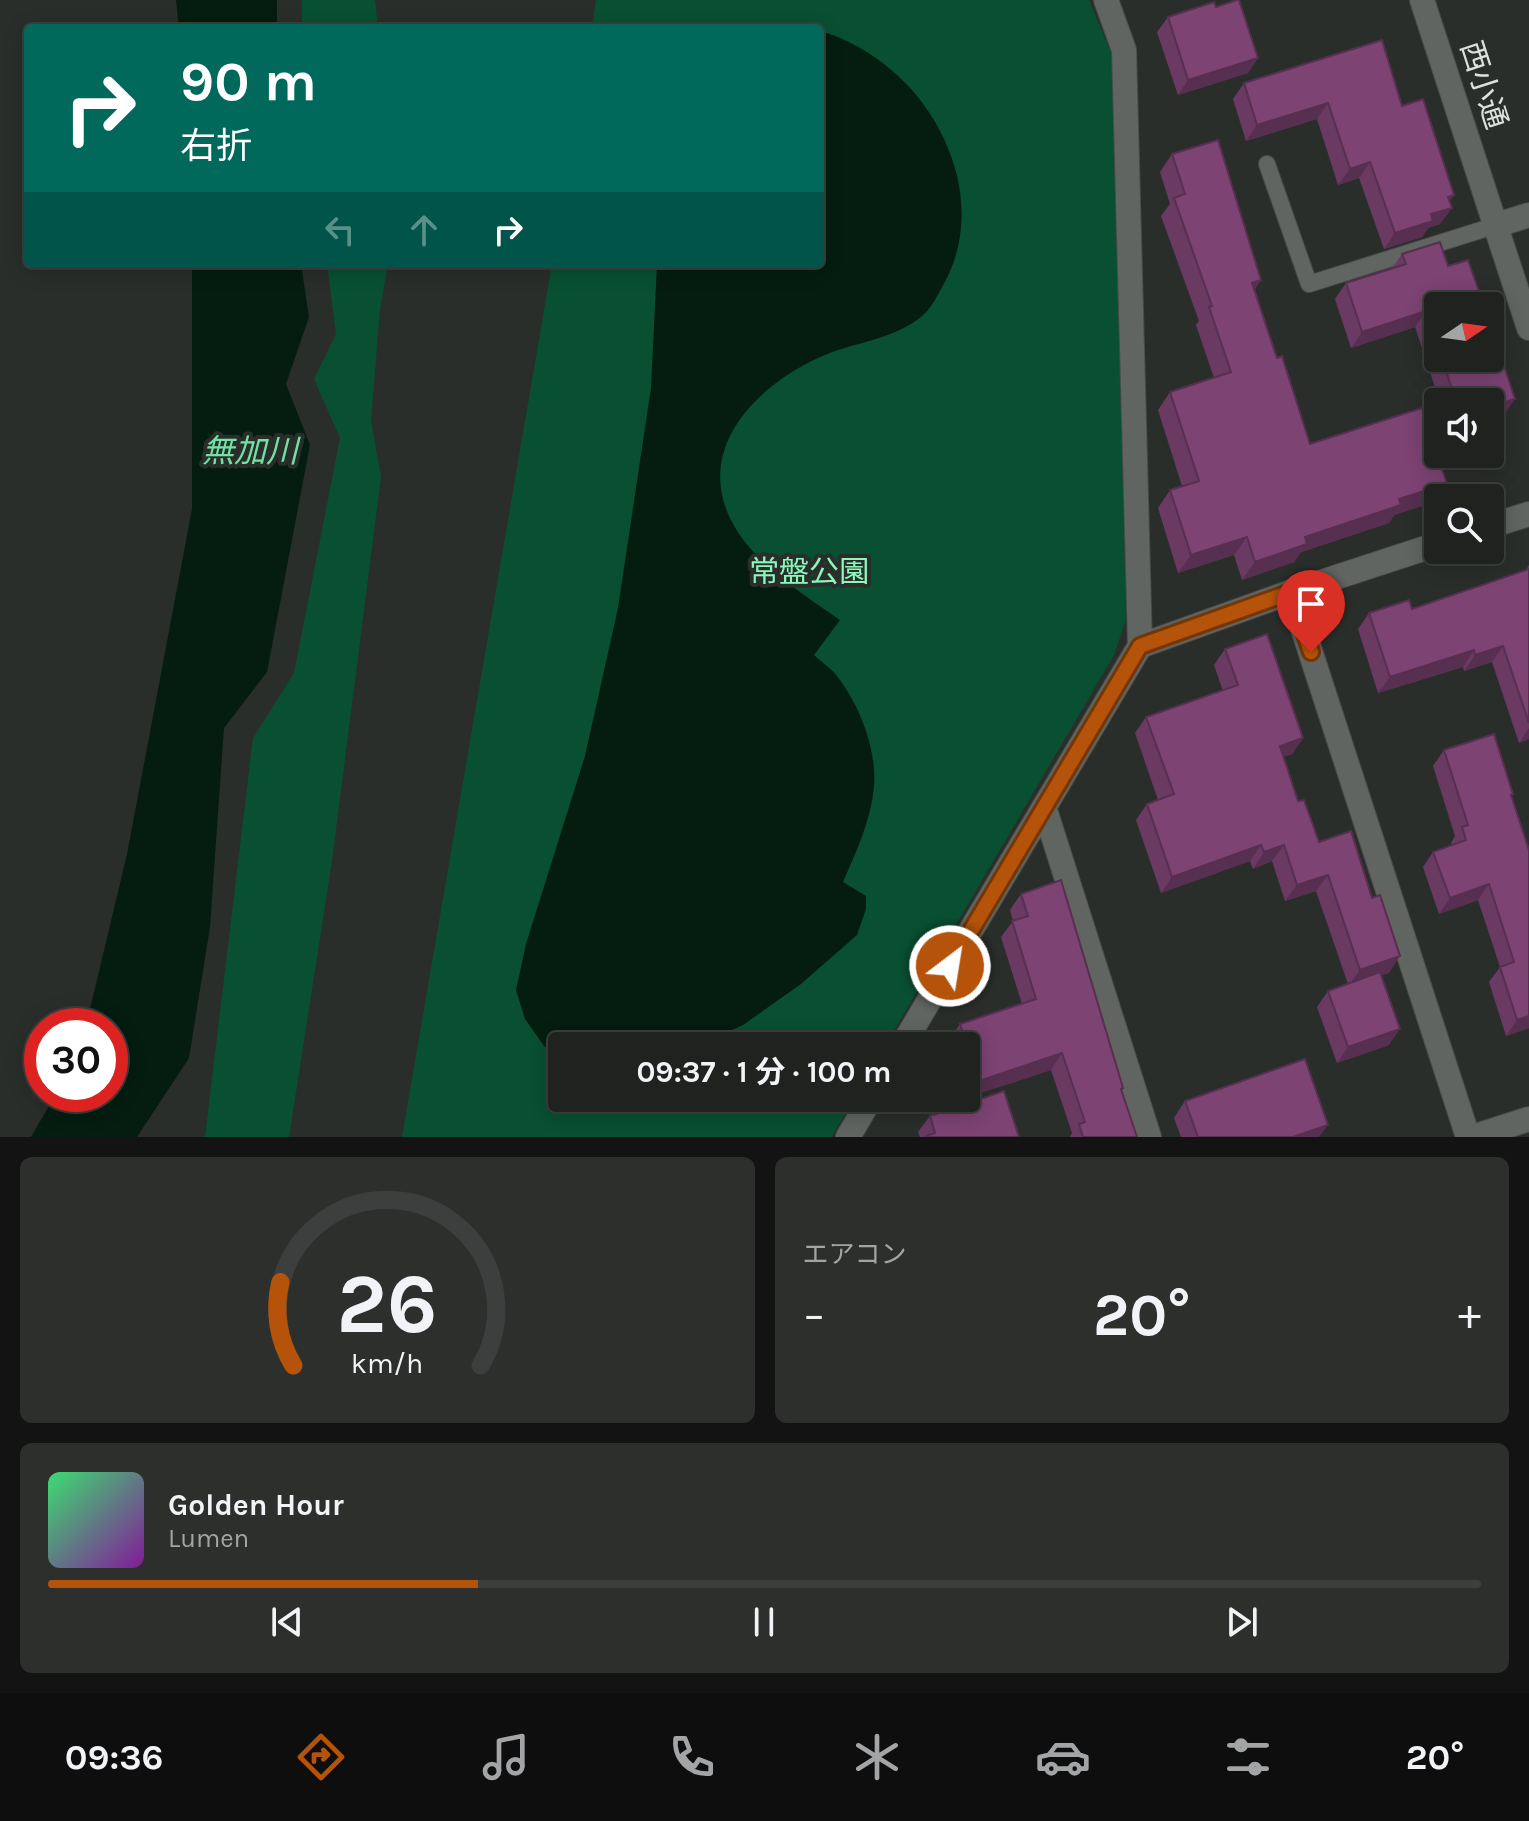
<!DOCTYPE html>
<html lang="ja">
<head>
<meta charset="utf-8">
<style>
  body { margin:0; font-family:Karla,"Noto Sans JP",sans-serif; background:#2d2f2d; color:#f1f3f6; height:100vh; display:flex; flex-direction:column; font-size:30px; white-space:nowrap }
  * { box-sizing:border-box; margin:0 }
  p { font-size:26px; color:#a2a4a5 }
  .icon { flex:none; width:44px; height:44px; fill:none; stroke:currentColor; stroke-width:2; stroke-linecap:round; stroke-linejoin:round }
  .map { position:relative; height:1137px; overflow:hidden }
  .details { display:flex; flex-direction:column; gap:20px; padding:20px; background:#121312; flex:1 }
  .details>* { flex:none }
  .top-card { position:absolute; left:24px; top:24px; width:800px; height:244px; border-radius:8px; box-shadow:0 4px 20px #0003,0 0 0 2px #3d3f3e; background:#00695c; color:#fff; overflow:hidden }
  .needle { width:52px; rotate:77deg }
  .controls { position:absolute; left:1424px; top:292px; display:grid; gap:16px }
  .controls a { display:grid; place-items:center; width:80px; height:80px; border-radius:8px; background:#202220; box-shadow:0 4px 20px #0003,0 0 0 2px #3d3f3e; font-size:40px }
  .speed { position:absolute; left:24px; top:1008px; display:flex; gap:16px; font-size:40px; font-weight:700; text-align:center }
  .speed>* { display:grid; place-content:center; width:104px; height:104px; border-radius:50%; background:#202220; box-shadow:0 4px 20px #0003,0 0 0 2px #3d3f3e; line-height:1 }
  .speed .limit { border:12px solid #d22; background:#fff; color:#111 }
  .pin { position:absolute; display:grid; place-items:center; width:68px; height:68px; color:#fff; margin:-82px -34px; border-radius:50% 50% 50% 0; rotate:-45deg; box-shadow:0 0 8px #0007 }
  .pin .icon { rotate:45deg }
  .me { position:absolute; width:88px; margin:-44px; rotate:31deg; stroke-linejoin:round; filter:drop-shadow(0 0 6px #0008) }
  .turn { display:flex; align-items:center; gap:28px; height:168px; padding:0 24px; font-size:36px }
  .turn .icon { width:104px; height:104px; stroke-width:2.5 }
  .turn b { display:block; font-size:56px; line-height:68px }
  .lanes { display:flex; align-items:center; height:76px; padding:0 24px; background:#0003; justify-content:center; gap:40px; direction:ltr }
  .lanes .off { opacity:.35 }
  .big { font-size:60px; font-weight:700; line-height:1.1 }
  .details .widget { flex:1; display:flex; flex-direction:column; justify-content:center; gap:12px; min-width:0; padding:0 28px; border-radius:12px; background:#2d2f2d }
  .details .dial { align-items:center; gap:0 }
  .dial svg { height:208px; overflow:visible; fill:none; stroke:#3d3f3e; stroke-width:7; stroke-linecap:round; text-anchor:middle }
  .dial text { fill:#f1f3f6; stroke:none }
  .song { display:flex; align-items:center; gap:24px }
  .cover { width:96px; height:96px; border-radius:12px; background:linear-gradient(135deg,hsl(140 70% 55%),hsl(290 70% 35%)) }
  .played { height:8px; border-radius:4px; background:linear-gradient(90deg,#b45309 30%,#3d3f3e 30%) }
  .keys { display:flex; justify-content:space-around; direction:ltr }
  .heat { display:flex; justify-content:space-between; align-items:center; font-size:44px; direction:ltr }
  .details .tiles { flex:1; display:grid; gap:20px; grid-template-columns:1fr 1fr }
  .widget:last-child { grid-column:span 2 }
  .trip { position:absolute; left:548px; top:1032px; width:432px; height:80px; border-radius:8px; background:#202220; box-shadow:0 4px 20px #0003,0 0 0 2px #3d3f3e; font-weight:700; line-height:80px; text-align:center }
  .dock { display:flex; height:128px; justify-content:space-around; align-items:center; background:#0d0e0d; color:#a2a4a5 }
  .dock .icon { width:56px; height:56px }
  .dock .on { color:#b45309 }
  .dock b { font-size:36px; color:#f1f3f6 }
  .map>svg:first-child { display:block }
  .green { fill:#085031 }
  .water { fill:#041d10 }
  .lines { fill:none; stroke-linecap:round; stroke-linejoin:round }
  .lane-casing { stroke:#474b49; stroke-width:18 }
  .street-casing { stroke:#474b49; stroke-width:26 }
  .lane { stroke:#606561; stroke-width:16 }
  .street { stroke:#606561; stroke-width:24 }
  .wall { fill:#6b3a63 }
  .shaded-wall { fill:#572f50 }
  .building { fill:#7c4373; stroke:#572f50; stroke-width:2 }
  .route-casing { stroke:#753606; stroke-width:20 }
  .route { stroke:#b45309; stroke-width:14 }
  .labels { text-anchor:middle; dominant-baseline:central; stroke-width:8; stroke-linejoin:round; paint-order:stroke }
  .street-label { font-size:30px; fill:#dde0de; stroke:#2a2e2b }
  .park-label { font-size:30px; fill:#8af8bb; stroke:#2a2e2b }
  .water-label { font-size:32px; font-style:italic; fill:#73e1a5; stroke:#2a2e2b }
</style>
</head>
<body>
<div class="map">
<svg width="1529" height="1137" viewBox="0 0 1529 1137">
  <rect width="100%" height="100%" fill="#2a2e2b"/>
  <path class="green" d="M302 0H375L378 28H302Z
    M596 0H1089L1113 57 1126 620 1114 655 885 1046H562V1098H854L832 1137H402L552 264H820V28H592Z
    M327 264H388L380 309 371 421 381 477 332 861 289 1137H205L253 738 294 673 340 438 314 379 336 334Z"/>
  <path class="water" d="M176 0H277V28H179Z
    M794 23 811 28H733L748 24Z
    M820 31C873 46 921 88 944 139 967 188 969 242 941 289 937 296 933 304 928 310 903 339 851 342 818 358 739 395 683 470 750 548 775 577 810 599 840 620L814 655C821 662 831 668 837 676 860 706 877 749 874 787 871 820 856 852 843 882L866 896V909L857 935 801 984 743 1025 697 1046H562V1056L544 1046 525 1019 516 990 526 944 585 756 618 608 651 388 657 264H820Z
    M192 264H301L309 317 286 384 310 445 267 672 224 728 210 927 189 1058 137 1137H31L56 1094H110V1026H86L127 854 192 509Z"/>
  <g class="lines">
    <defs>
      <path id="lane" d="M1267 164 1309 284 1497 225"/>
      <path id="street" d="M1422 0 1529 328
        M1497 225 1529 215
        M1490 526 1529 514
        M1291 592 1468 1137
        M1140 646 1291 592 1438 544
        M1044 807 1149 1137
        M902 1046 1140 646 1124 50 1106 0
        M848 1137 871 1098
        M1473 1137 1529 1119"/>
    </defs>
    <use href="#lane" class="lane-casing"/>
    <use href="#street" class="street-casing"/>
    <use href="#lane" class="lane"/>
    <use href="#street" class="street"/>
  </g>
  <path class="wall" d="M1216 7 1258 58 1248 73 1178 95 1157 32 1168 17Z
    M1244 83 1402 106 1450 202 1440 224 1428 228 1422 237 1384 249 1359 178 1338 185 1317 119 1246 141 1233 99Z
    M1172 154 1261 280 1255 289 1277 358 1310 444 1434 502 1394 515 1389 523 1301 552 1294 562 1242 580 1234 555 1178 573 1158 508 1170 490 1182 486 1158 410 1170 392 1214 378 1196 325 1199 321 1161 216 1170 204 1160 172Z
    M1402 254 1438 306V358H1490L1504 415 1490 402H1440L1415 327 1351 348 1335 299 1346 283 1392 268Z
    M1529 565V739L1519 743 1492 662 1464 671 1463 667 1378 693 1358 629 1369 613 1412 609 1526 570Z
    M1225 649 1303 738 1292 754 1283 757 1298 801 1389 973 1381 975 1389 1045 1337 1063 1317 1007 1328 991 1348 984 1316 891 1285 901 1272 861 1253 869 1250 861 1161 893 1136 820 1147 804 1158 800 1135 733 1146 717 1223 691 1214 665Z
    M1444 750 1512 797 1529 850V1028L1506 1036 1489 982 1500 967 1478 900 1439 914 1423 867 1433 852 1452 845 1451 843 1455 836 1433 766Z
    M1021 894 1123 1088 1122 1091 1137 1137H1070L1072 1133 1051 1070 968 1097 966 1091V1046H951L949 1040 960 1024 1022 1004 1001 937 1013 921 1010 910Z
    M1185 1101 1319 1137H1181L1174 1118Z
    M930 1116 1019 1137H920L918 1132Z"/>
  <path class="shaded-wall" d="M1258 58 1248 73 1178 95 1188 80Z
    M1328 103 1317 119 1246 141 1257 125Z
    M1370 162 1359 178 1338 185 1350 169Z
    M1454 195 1444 210 1452 208 1440 224 1428 228 1422 237 1384 249 1395 233 1431 214 1448 197Z
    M1261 280 1249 297 1252 283Z
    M1426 311 1415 327 1351 348 1362 332Z
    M1515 399 1504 415 1490 420V407Z
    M1447 484 1434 502 1394 515 1389 523 1301 552 1294 562 1242 580 1255 562 1305 537 1399 499Z
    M1247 537 1234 555 1178 573 1191 555Z
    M1503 646 1492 662 1464 671 1475 655Z
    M1474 650 1463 667 1378 693 1390 677Z
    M1529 728V739L1519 743Z
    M1303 738 1292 754 1268 762 1280 746Z
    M1261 845 1250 861 1161 893 1172 877Z
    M1284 845 1272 861 1253 869 1264 852Z
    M1328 875 1316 891 1285 901 1297 885Z
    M1489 884 1478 900 1439 914 1450 898Z
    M1400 956 1389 973 1348 986 1360 970Z
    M1529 1016V1028L1506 1036 1517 1020Z
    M1400 1029 1389 1045 1337 1063 1348 1047Z
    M1062 1053 1051 1070 968 1097 979 1081Z
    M1328 1125 1319 1137H1293Z"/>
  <path class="building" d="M1237 0H1239L1258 58 1188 80 1168 17 1214 2 1216 7Z
    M1382 40 1402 106 1423 99 1454 195 1448 197 1452 208 1431 214 1433 221 1395 233 1370 162 1350 169 1328 103 1257 125 1244 83Z
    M1218 140 1261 280 1252 283 1277 358 1282 356 1310 444 1422 408 1447 484 1399 499 1401 505 1305 537 1307 544 1255 562 1247 537 1191 555 1170 490 1199 481 1170 392 1231 372 1209 307 1212 306 1174 198 1185 194 1172 154Z
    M1440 242 1448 266 1468 260 1484 306H1438V347L1426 311 1362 332 1346 283 1406 264 1402 254Z
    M1490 323 1515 399 1490 407V402H1456L1442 358H1490Z
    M1529 569V723L1503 646 1475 655 1474 650 1390 677 1369 613 1409 600 1412 609Z
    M1267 634 1303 738 1280 746 1298 801 1304 800 1319 842 1351 831 1372 898 1380 895 1400 956 1360 970 1328 875 1297 885 1284 845 1264 852 1261 845 1172 877 1147 804 1174 794 1146 717 1238 685 1225 649Z
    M1494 734 1513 794 1511 795 1529 850V1016L1517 1020 1500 967 1514 962 1489 884 1450 898 1433 852 1466 840 1462 827 1468 825 1444 750Z
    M1061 880 1123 1088 1121 1089 1137 1137H1083L1079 1124 1085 1122 1062 1053 979 1081 960 1024 1036 999 1012 921 1028 916 1021 894Z
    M1380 972 1400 1029 1348 1047 1328 991Z
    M1305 1059 1328 1125 1293 1137H1198L1185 1101Z
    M1004 1091 1019 1137H924L935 1133 930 1116Z"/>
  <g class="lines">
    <defs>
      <path id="route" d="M950 966 1140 646 1291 592 1311 652"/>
    </defs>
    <use href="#route" class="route-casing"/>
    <use href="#route" class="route"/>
  </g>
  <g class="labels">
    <g class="street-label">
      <text transform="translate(1484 85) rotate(72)">西小通</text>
    </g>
    <g class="park-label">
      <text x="809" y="572">常盤公園</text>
    </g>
    <g class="water-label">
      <text x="250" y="451">無加川</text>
    </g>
  </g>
</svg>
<div class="controls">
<a><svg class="needle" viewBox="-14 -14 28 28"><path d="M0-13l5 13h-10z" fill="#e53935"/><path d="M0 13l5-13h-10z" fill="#a2a4a5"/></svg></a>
<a><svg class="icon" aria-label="sound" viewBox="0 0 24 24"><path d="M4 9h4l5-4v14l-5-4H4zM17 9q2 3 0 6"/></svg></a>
<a><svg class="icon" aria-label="search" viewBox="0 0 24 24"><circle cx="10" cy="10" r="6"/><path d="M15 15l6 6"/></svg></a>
</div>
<div class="speed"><div class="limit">30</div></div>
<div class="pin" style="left:1311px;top:652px;background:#d93025"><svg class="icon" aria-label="arrive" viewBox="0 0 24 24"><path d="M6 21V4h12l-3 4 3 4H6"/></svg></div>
<svg class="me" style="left:950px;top:966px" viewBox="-20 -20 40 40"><circle r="17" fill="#b45309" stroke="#fff" stroke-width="3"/><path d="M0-11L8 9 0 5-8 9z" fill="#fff"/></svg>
<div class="trip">09:37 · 1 分 · 100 m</div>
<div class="top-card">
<div class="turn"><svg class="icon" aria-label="right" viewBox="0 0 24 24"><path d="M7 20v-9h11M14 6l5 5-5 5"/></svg><div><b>90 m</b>右折</div></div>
<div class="lanes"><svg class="icon off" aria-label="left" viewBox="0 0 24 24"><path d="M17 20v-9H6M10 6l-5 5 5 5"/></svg><svg class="icon off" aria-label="ahead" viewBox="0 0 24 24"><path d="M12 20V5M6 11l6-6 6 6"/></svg><svg class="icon" aria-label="right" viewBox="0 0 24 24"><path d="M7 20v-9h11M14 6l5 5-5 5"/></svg></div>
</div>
</div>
<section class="details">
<div class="tiles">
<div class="widget dial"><svg viewBox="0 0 100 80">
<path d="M14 69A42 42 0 1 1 86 69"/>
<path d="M14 69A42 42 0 0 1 9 37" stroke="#b45309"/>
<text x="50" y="56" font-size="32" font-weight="700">26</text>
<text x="50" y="72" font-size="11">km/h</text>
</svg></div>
<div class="widget"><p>エアコン</p>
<div class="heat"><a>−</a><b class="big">20°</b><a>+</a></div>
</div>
<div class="widget">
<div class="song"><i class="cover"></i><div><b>Golden Hour</b><p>Lumen</p></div></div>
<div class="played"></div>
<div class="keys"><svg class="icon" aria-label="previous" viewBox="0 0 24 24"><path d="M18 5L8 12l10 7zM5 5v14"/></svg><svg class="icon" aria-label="pause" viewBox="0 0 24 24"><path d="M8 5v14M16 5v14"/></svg><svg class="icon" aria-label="next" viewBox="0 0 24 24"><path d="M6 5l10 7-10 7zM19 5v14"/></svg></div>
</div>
</div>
</section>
<nav class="dock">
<b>09:36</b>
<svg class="icon on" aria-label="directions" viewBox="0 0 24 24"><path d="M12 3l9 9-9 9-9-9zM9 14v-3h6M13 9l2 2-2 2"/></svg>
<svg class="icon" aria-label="music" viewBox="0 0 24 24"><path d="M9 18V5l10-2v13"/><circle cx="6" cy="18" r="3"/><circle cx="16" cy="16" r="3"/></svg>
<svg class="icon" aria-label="phone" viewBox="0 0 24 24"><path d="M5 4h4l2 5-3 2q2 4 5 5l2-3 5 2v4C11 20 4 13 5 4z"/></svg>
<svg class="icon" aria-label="climate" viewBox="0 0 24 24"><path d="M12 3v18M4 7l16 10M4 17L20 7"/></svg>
<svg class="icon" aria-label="car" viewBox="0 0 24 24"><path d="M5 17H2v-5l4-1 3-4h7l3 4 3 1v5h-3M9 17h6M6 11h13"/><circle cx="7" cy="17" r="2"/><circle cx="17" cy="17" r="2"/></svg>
<svg class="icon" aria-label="filters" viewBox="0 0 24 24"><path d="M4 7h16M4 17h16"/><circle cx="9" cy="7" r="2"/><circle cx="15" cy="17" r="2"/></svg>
<b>20°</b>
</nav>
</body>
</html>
